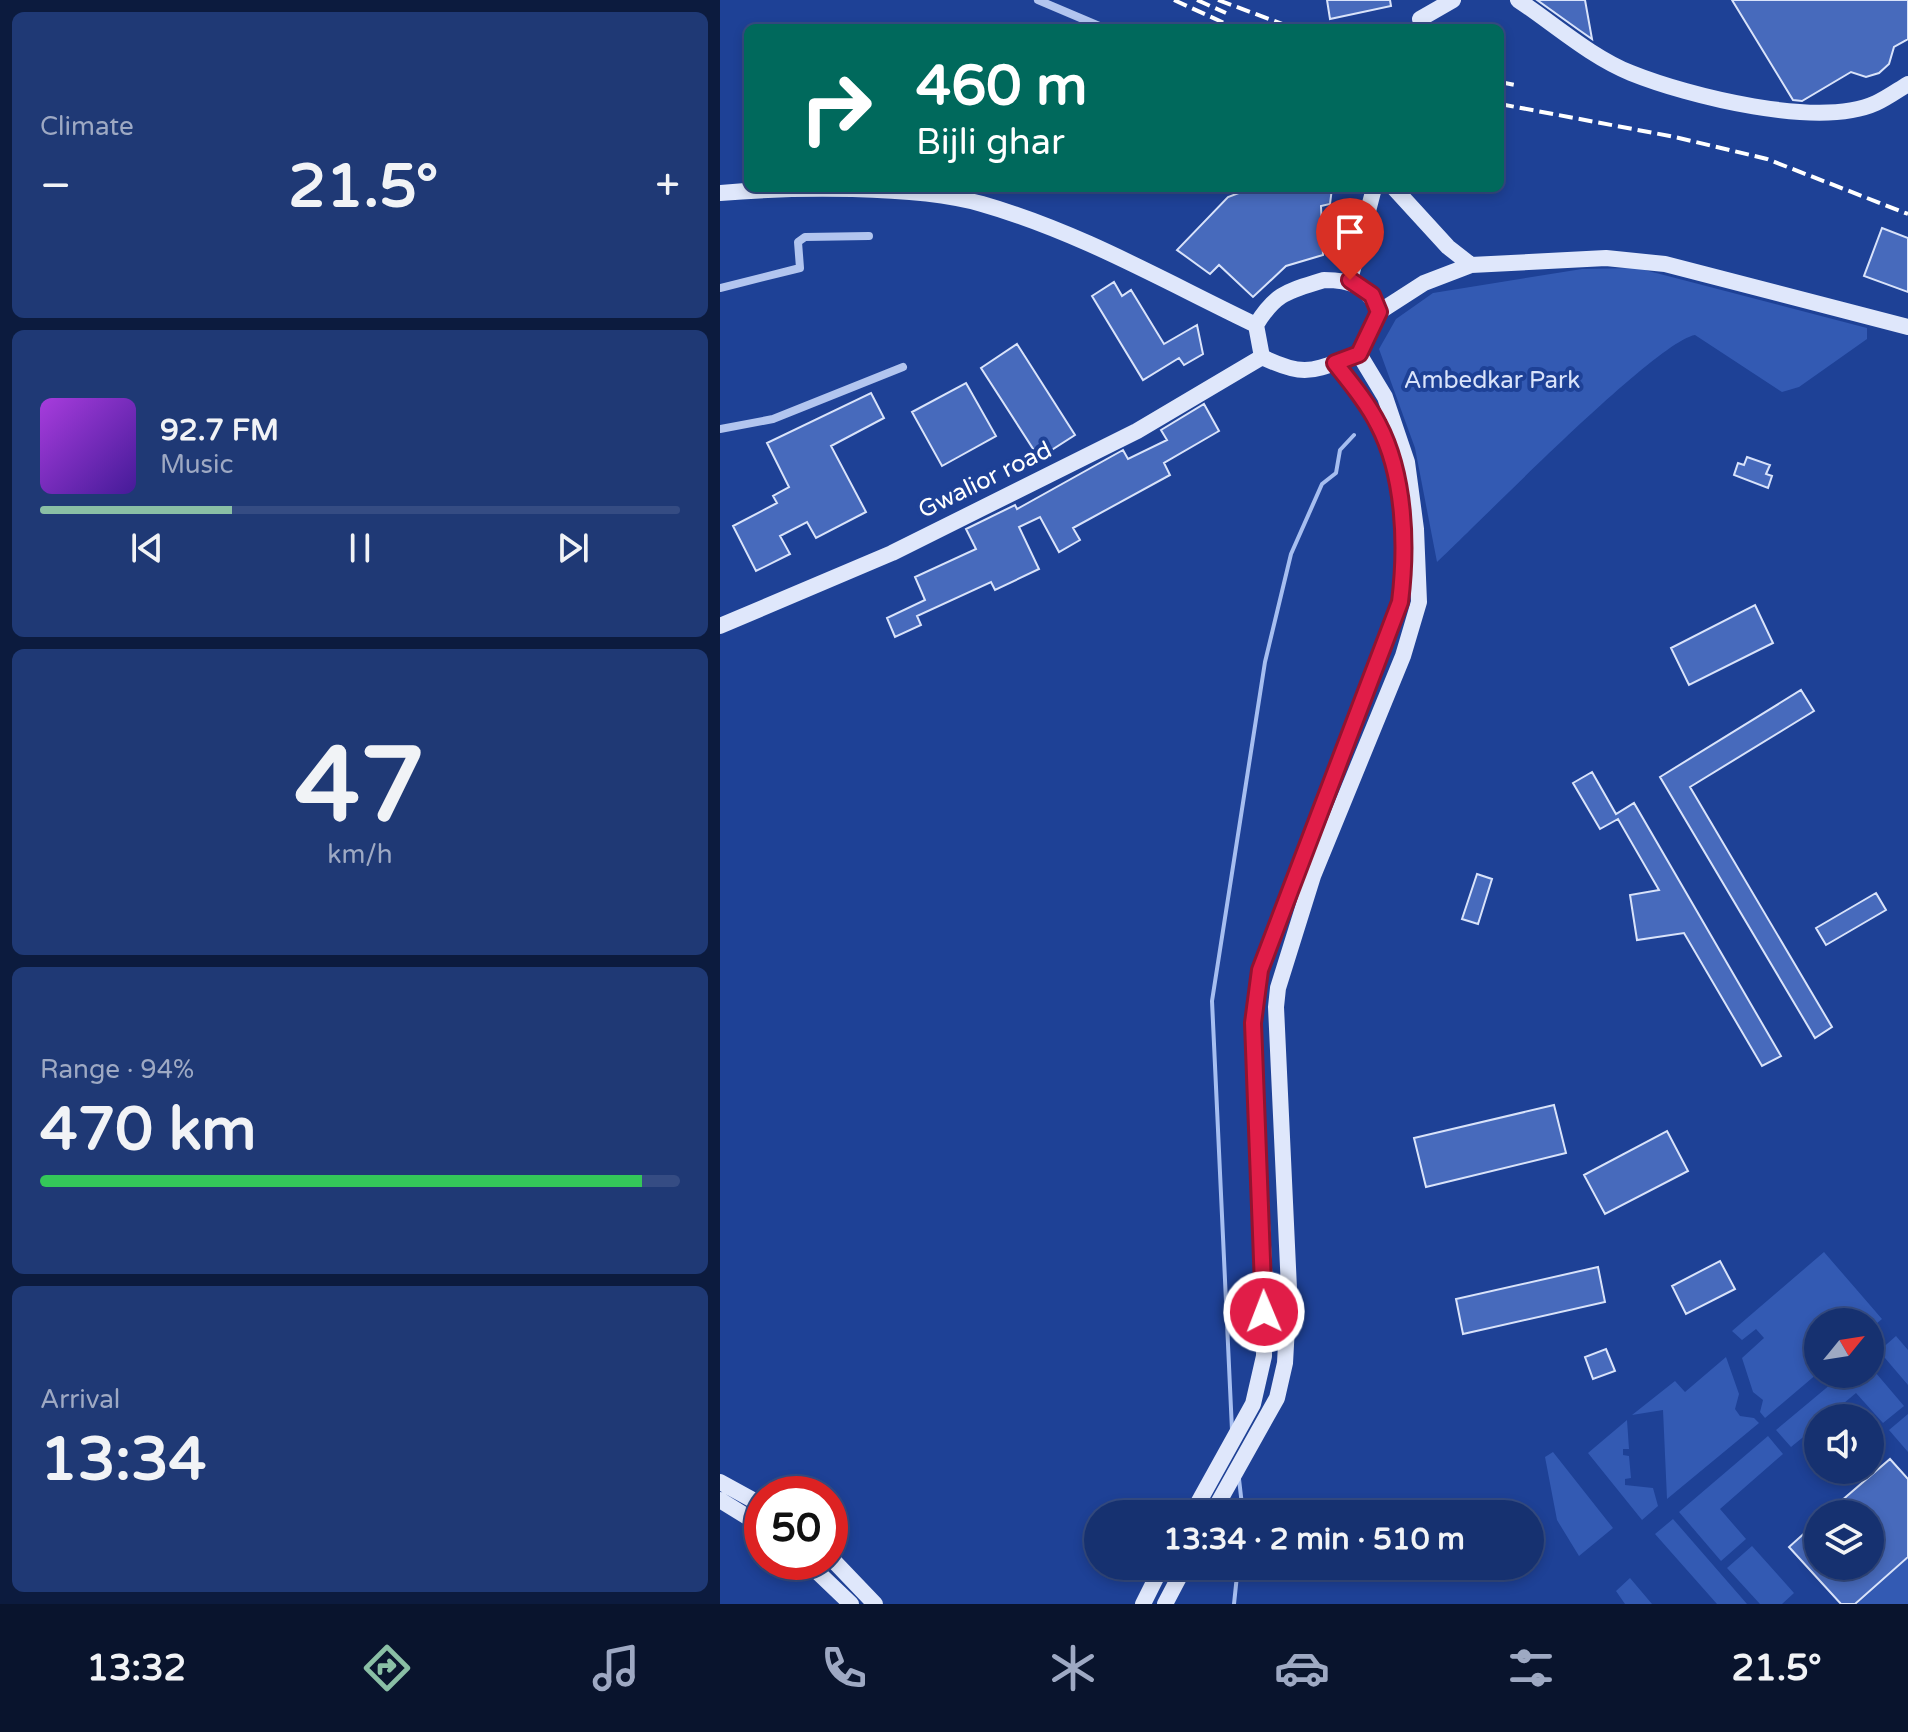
<!DOCTYPE html>
<html lang="en">
<head>
<meta charset="utf-8">
<style>
  body { margin:0; font-family:"Varela Round",sans-serif; background:#1f3975; color:#f1f3f6; height:100vh; display:flex; flex-direction:column; font-size:30px; white-space:nowrap }
  * { box-sizing:border-box; margin:0 }
  p { font-size:26px; color:#9ea9c3 }
  .icon { flex:none; width:44px; height:44px; fill:none; stroke:currentColor; stroke-width:2; stroke-linecap:round; stroke-linejoin:round }
  .map { position:relative; flex:1; overflow:hidden }
  .drawer { display:flex; flex-direction:column; gap:12px; padding:12px; background:#0c1b3e; width:720px }
  .drawer>* { flex:none }
  .banner { position:absolute; left:24px; top:24px; width:760px; height:168px; border-radius:12px; box-shadow:0 4px 12px #0003,0 0 0 2px #354c83; background:#00695c; color:#fff; overflow:hidden }
  .needle { width:52px; rotate:60deg }
  .controls { position:absolute; left:1084px; top:1308px; display:grid; gap:16px }
  .controls a { display:grid; place-items:center; width:80px; height:80px; border-radius:50%; background:#163170; box-shadow:0 4px 12px #0003,0 0 0 2px #354c83; font-size:40px }
  .speed { position:absolute; left:24px; top:1476px; display:flex; gap:16px; font-size:40px; font-weight:700; text-align:center }
  .speed>* { display:grid; place-content:center; width:104px; height:104px; border-radius:50%; background:#163170; box-shadow:0 4px 12px #0003,0 0 0 2px #354c83; line-height:1 }
  .speed .limit { border:12px solid #d22; background:#fff; color:#111 }
  .pin { position:absolute; display:grid; place-items:center; width:68px; height:68px; color:#fff; margin:-82px -34px; border-radius:50% 50% 50% 0; rotate:-45deg; box-shadow:0 0 8px #0007 }
  .pin .icon { rotate:45deg }
  .me { position:absolute; width:88px; margin:-44px; rotate:359deg; stroke-linejoin:round; filter:drop-shadow(0 0 6px #0008) }
  .turn { display:flex; align-items:center; gap:28px; height:168px; padding:0 40px; font-size:36px }
  .turn .icon { width:104px; height:104px; stroke-width:2.5 }
  .turn b { display:block; font-size:56px; line-height:68px }
  .big { font-size:60px; font-weight:700; line-height:1.1 }
  .drawer .card { flex:1; display:flex; flex-direction:column; justify-content:center; gap:12px; min-width:0; padding:0 28px; border-radius:12px; background:#1f3975 }
  .drawer .dial { align-items:center; gap:0 }
  .dial b { font-size:104px; line-height:1 }
  .song { display:flex; align-items:center; gap:24px }
  .cover { width:96px; height:96px; border-radius:12px; background:linear-gradient(135deg,hsl(280 70% 55%),hsl(260 70% 35%)) }
  .played { height:8px; border-radius:4px; background:linear-gradient(90deg,#8abfa5 30%,#354c83 30%) }
  .keys { display:flex; justify-content:space-around; direction:ltr }
  .heat { display:flex; justify-content:space-between; align-items:center; font-size:44px; direction:ltr }
  .charge { height:12px; border-radius:6px; background:linear-gradient(90deg,#34c759 94%,#354c83 0) }
  .trip { position:absolute; left:364px; top:1500px; width:460px; height:80px; border-radius:40px; background:#163170; box-shadow:0 4px 12px #0003,0 0 0 2px #354c83; font-weight:700; line-height:80px; text-align:center }
  .dock { display:flex; height:128px; justify-content:space-around; align-items:center; background:#09142d; color:#9ea9c3 }
  .dock .icon { width:56px; height:56px }
  .dock .on { color:#8abfa5 }
  .dock b { font-size:36px; color:#f1f3f6 }
  main { display:flex; flex:1; min-height:0 }
  .map>svg:first-child { display:block }
  .green { fill:#335ab3 }
  .lines { fill:none; stroke-linecap:round; stroke-linejoin:round }
  .stream { stroke:#a6bef0; stroke-width:4 }
  .building { fill:#476abc; stroke:#d9e3fa; stroke-width:2 }
  .street { stroke:#b2c5ef; stroke-width:8 }
  .secondary { stroke:#dfe7fb; stroke-width:16 }
  .rail { stroke:#fff; stroke-width:4; stroke-dasharray:14 6; stroke-linecap:butt }
  .route-casing { stroke:#92132f; stroke-width:20 }
  .route { stroke:#e11d48; stroke-width:14 }
  .labels { text-anchor:middle; dominant-baseline:central; stroke-width:8; stroke-linejoin:round; paint-order:stroke }
  .park-label { font-size:24px; fill:#d9e3fa; stroke:#1e4196 }
  .street-label { font-size:24px; fill:#fff; stroke:#1e4196 }
</style>
</head>
<body>
<main>
<section class="drawer">
<div class="card"><p>Climate</p>
<div class="heat"><a>−</a><b class="big">21.5°</b><a>+</a></div>
</div>
<div class="card">
<div class="song"><i class="cover"></i><div><b>92.7 FM</b><p>Music</p></div></div>
<div class="played"></div>
<div class="keys"><svg class="icon" aria-label="previous" viewBox="0 0 24 24"><path d="M18 5L8 12l10 7zM5 5v14"/></svg><svg class="icon" aria-label="pause" viewBox="0 0 24 24"><path d="M8 5v14M16 5v14"/></svg><svg class="icon" aria-label="next" viewBox="0 0 24 24"><path d="M6 5l10 7-10 7zM19 5v14"/></svg></div>
</div>
<div class="card dial"><b>47</b><p>km/h</p></div>
<div class="card"><p>Range · 94%</p><b class="big">470 km</b><div class="charge"></div></div>
<div class="card"><p>Arrival</p><b class="big">13:34</b></div>
</section>
<div class="map">
<svg width="1188" height="1604" viewBox="0 0 1188 1604">
  <rect width="100%" height="100%" fill="#1e4196"/>
  <path class="green" d="M917 268 1147 328V339L1079 387 1062 392 975 335C935 342 759 523 717 562L695 448 659 349 676 319 713 293 862 269Z
    M1104 1252 1162 1319 1150 1329V1322H1098V1373L1045 1418 1040 1412 1043 1400 1033 1392 1022 1358 1044 1338 1036 1329 1022 1340 1012 1331Z
    M1176 1336 1188 1350V1385L1159 1351Z
    M1006 1357 1019 1394 1015 1409 1020 1416 1034 1418 1039 1423 947 1499 943 1410 912 1415 955 1381 965 1392Z
    M1150 1366 1184 1406 1163 1423 1136 1393 1106 1418H1098V1425L1071 1447 1056 1430 1123 1374H1150Z
    M1188 1414V1452L1169 1430Z
    M907 1420 909 1449H903V1455L909 1456 911 1478 905 1479V1485L933 1488 938 1506 922 1520 868 1453Z
    M1048 1436 1063 1454 1000 1509 1026 1539 1001 1561 959 1512Z
    M833 1452 893 1528 859 1556 837 1520 825 1457Z
    M953 1519 1027 1604H997L935 1534Z
    M1032 1546 1074 1593 1062 1604H1040L1007 1568Z
    M1188 1558V1604H1137Z
    M910 1578 932 1604H905L896 1591Z"/>
  <g class="lines">
    <path class="stream" d="M512 1430 492 1001 545 662 571 554 602 484 616 473 620 450 634 435
      M519 1479 523 1514
      M514 1604 518 1566"/>
  </g>
  <path class="building" d="M607 0H670L671 6 610 19Z
    M817 0H865L872 39 859 30Z
    M1012 0H1188V39L1174 47 1169 64 1159 73 1146 77 1131 72 1082 101 1073 100Z
    M532 188H612L610 204 601 206 603 255 566 266 533 297 499 265 490 274 457 250 508 197Z
    M1162 228 1188 238V292L1144 276Z
    M394 282 402 296 411 290 444 344 477 325 483 354 464 365 459 358 423 380 372 296Z
    M297 344 355 435 319 458 261 368Z
    M246 383 276 436 222 466 192 412Z
    M151 393 164 418 111 446 146 512 96 538 87 522 60 536 70 554 36 571 13 526 57 503 53 496 69 487 47 443Z
    M484 404 499 431 444 463 450 475 353 528 360 540 339 552 320 517 299 527 319 569 275 590 271 582 197 616 201 625 175 637 167 618 205 600 195 577 256 549 246 529 295 505 297 509 403 450 408 459 447 440 441 430Z
    M1027 457 1050 465 1046 474 1052 476 1048 488 1014 475 1018 463 1024 465Z
    M1035 605 1053 643 969 685 951 648Z
    M1081 690 1094 711 970 787 1112 1027 1095 1038 940 777Z
    M872 772 896 814 914 803 1061 1056 1042 1066 964 933 917 940 910 895 939 890 898 819 880 829 853 783Z
    M757 874 772 879 758 924 742 919Z
    M1156 893 1166 910 1106 945 1096 928Z
    M834 1105 846 1153 706 1187 694 1138Z
    M947 1131 968 1171 885 1214 864 1175Z
    M1000 1261 1015 1289 966 1314 952 1286Z
    M878 1267 885 1302 743 1334 736 1299Z
    M886 1349 895 1371 873 1379 865 1357Z
    M1170 1459 1188 1479V1557L1135 1604H1121L1069 1547 1098 1521V1566H1150V1514H1106Z"/>
  <g class="lines">
    <path class="street" d="M318 0 384 28
      M0 288 80 268 78 242 85 237 149 236
      M0 429 53 419 183 367"/>
    <path class="secondary" d="M798 0C834 24 871 57 911 73 968 96 1099 129 1156 103 1167 98 1178 90 1188 84
      M700 19 733 0
      M674 188 728 247 751 265
      M0 193C71 187 195 185 262 204 360 232 446 282 536 325
      M604 280C631 280 648 286 659 312L639 354C593 370 588 379 542 357L536 325C556 292 569 291 604 280Z
      M630 280 654 188
      M659 312 704 283 751 265 886 258 945 264 1188 327
      M0 626 172 553 417 431 542 357
      M0 1482 42 1505
      M0 1500 42 1526
      M472 1514 533 1404 544 1356 545 1290 533 1023 540 970 680 602C687 546 685 475 658 424 647 402 630 382 615 363
      M492 1514 557 1398 565 1363 569 1289 556 1007 558 988 593 876 683 656 699 602 696 529 687 462 665 397 639 354
      M110 1557 155 1604
      M87 1562 131 1604
      M423 1604 442 1566
      M445 1604 465 1566"/>
    <path class="rail" d="M454 0 515 28
      M477 0 506 13
      M498 0 573 28
      M780 82 795 85
      M780 104 955 137 1047 159 1188 214"/>
  </g>
  <g class="lines">
    <defs>
      <path id="route" d="M544 1312 533 1023 540 970 680 602C687 546 685 475 658 424 647 402 630 382 615 363L639 354 659 312 652 295 630 280"/>
    </defs>
    <use href="#route" class="route-casing"/>
    <use href="#route" class="route"/>
  </g>
  <g class="labels">
    <g class="park-label">
      <text x="772" y="380">Ambedkar Park</text>
    </g>
    <g class="street-label">
      <text transform="translate(265 480) rotate(-26)">Gwalior road</text>
    </g>
  </g>
</svg>
<div class="controls">
<a><svg class="needle" viewBox="-14 -14 28 28"><path d="M0-13l5 13h-10z" fill="#e53935"/><path d="M0 13l5-13h-10z" fill="#9ea9c3"/></svg></a>
<a><svg class="icon" aria-label="sound" viewBox="0 0 24 24"><path d="M4 9h4l5-4v14l-5-4H4zM17 9q2 3 0 6"/></svg></a>
<a><svg class="icon" aria-label="layers" viewBox="0 0 24 24"><path d="M12 4l9 5-9 5-9-5zM3 14l9 5 9-5"/></svg></a>
</div>
<div class="speed"><div class="limit">50</div></div>
<div class="pin" style="left:630px;top:280px;background:#d93025"><svg class="icon" aria-label="arrive" viewBox="0 0 24 24"><path d="M6 21V4h12l-3 4 3 4H6"/></svg></div>
<svg class="me" style="left:544px;top:1312px" viewBox="-20 -20 40 40"><circle r="17" fill="#e11d48" stroke="#fff" stroke-width="3"/><path d="M0-11L8 9 0 5-8 9z" fill="#fff"/></svg>
<div class="trip">13:34 · 2 min · 510 m</div>
<div class="banner">
<div class="turn"><svg class="icon" aria-label="right" viewBox="0 0 24 24"><path d="M7 20v-9h11M14 6l5 5-5 5"/></svg><div><b>460 m</b>Bijli ghar</div></div>
</div>
</div>
</main>
<nav class="dock">
<b>13:32</b>
<svg class="icon on" aria-label="directions" viewBox="0 0 24 24"><path d="M12 3l9 9-9 9-9-9zM9 14v-3h6M13 9l2 2-2 2"/></svg>
<svg class="icon" aria-label="music" viewBox="0 0 24 24"><path d="M9 18V5l10-2v13"/><circle cx="6" cy="18" r="3"/><circle cx="16" cy="16" r="3"/></svg>
<svg class="icon" aria-label="phone" viewBox="0 0 24 24"><path d="M5 4h4l2 5-3 2q2 4 5 5l2-3 5 2v4C11 20 4 13 5 4z"/></svg>
<svg class="icon" aria-label="climate" viewBox="0 0 24 24"><path d="M12 3v18M4 7l16 10M4 17L20 7"/></svg>
<svg class="icon" aria-label="car" viewBox="0 0 24 24"><path d="M5 17H2v-5l4-1 3-4h7l3 4 3 1v5h-3M9 17h6M6 11h13"/><circle cx="7" cy="17" r="2"/><circle cx="17" cy="17" r="2"/></svg>
<svg class="icon" aria-label="filters" viewBox="0 0 24 24"><path d="M4 7h16M4 17h16"/><circle cx="9" cy="7" r="2"/><circle cx="15" cy="17" r="2"/></svg>
<b>21.5°</b>
</nav>
</body>
</html>
